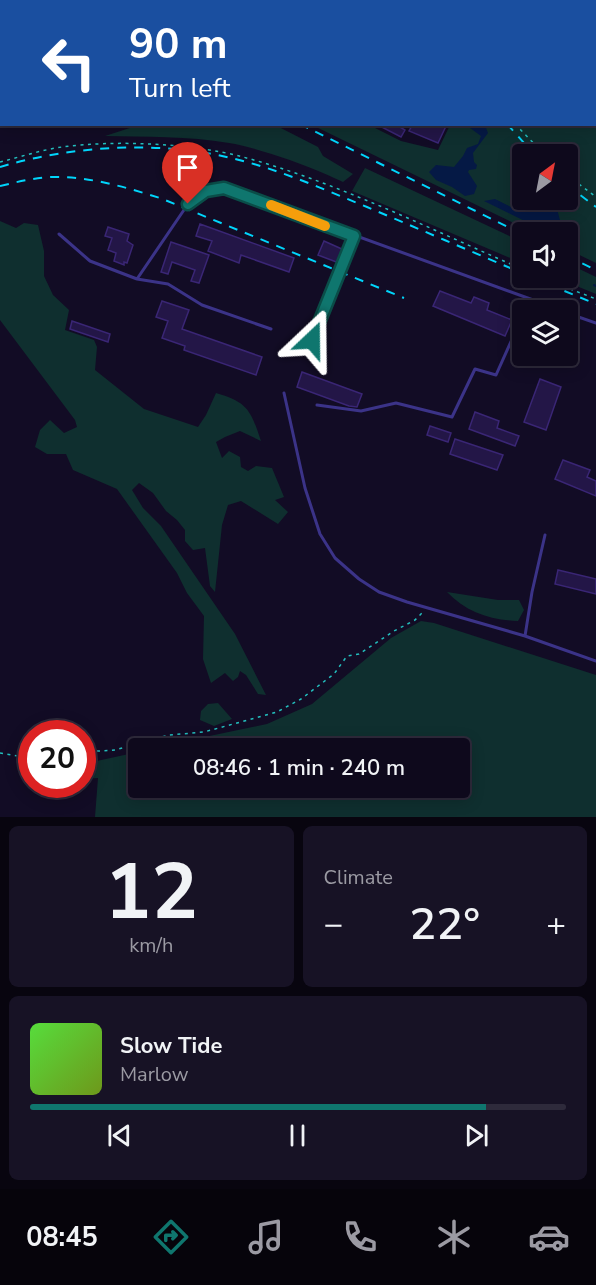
<!DOCTYPE html>
<html lang="en">
<head>
<meta charset="utf-8">
<style>
  body { margin:0; font-family:"Nunito Sans",sans-serif; background:#171225; color:#f1f3f6; height:100vh; display:flex; flex-direction:column; font-size:22px; white-space:nowrap }
  * { box-sizing:border-box; margin:0 }
  p { font-size:20px; color:#9b9aa3 }
  .icon { flex:none; width:33px; height:33px; fill:none; stroke:currentColor; stroke-width:2; stroke-linecap:round; stroke-linejoin:round }
  .map { position:relative; height:817px; overflow:hidden }
  .side { display:flex; flex-direction:column; gap:9px; padding:9px; background:#08050f; flex:1 }
  .side>* { flex:none }
  .banner { position:absolute; left:0px; top:0px; width:597px; height:126px; box-shadow:0 3px 15px #0003,0 0 0 2px #2e2a3b; background:#1a4fa0; color:#fff; overflow:hidden }
  .needle { width:39px; rotate:32deg }
  .fabs { position:absolute; left:512px; top:144px; display:grid; gap:12px }
  .fabs a { display:grid; place-items:center; width:66px; height:66px; border-radius:6px; background:#0e091c; box-shadow:0 3px 15px #0003,0 0 0 2px #2e2a3b; font-size:30px }
  .speed { position:absolute; left:18px; top:720px; display:flex; gap:12px; font-size:30px; font-weight:700; text-align:center }
  .speed>* { display:grid; place-content:center; width:78px; height:78px; border-radius:50%; background:#0e091c; box-shadow:0 3px 15px #0003,0 0 0 2px #2e2a3b; line-height:1 }
  .speed .limit { border:9px solid #d22; background:#fff; color:#111 }
  .pin { position:absolute; display:grid; place-items:center; width:51px; height:51px; color:#fff; margin:-62px -26px; border-radius:50% 50% 50% 0; rotate:-45deg; box-shadow:0 0 6px #0007 }
  .pin .icon { rotate:45deg }
  .me { position:absolute; width:66px; margin:-33px; rotate:23deg; stroke-linejoin:round; filter:drop-shadow(0 0 4px #0008) }
  .turn { display:flex; align-items:center; gap:21px; height:126px; padding:0 30px; font-size:27px }
  .turn .icon { width:78px; height:78px; stroke-width:2.5 }
  .turn b { display:block; font-size:42px; line-height:51px }
  .big { font-size:45px; font-weight:600; line-height:1.1 }
  .side .widget { flex:1; display:flex; flex-direction:column; justify-content:center; gap:9px; min-width:0; padding:0 21px; border-radius:9px; background:#171225 }
  .side .dial { align-items:center; gap:0 }
  .dial b { font-size:78px; line-height:1 }
  .song { display:flex; align-items:center; gap:18px }
  .cover { width:72px; height:72px; border-radius:9px; background:linear-gradient(135deg,hsl(110 70% 55%),hsl(80 70% 35%)) }
  .played { height:6px; border-radius:3px; background:linear-gradient(90deg,#0f766e 85%,#2e2a3b 85%) }
  .keys { display:flex; justify-content:space-around; direction:ltr }
  .heat { display:flex; justify-content:space-between; align-items:center; font-size:33px; direction:ltr }
  .side .tiles { flex:1; display:grid; gap:9px; grid-template-columns:1fr 1fr }
  .widget:last-child { grid-column:span 2 }
  .trip { position:absolute; left:128px; top:738px; width:342px; height:60px; border-radius:6px; background:#0e091c; box-shadow:0 3px 15px #0003,0 0 0 2px #2e2a3b; font-weight:600; line-height:60px; text-align:center }
  .tabs { display:flex; height:96px; justify-content:space-around; align-items:center; background:#06040b; color:#9b9aa3 }
  .tabs .icon { width:42px; height:42px }
  .tabs .current { color:#0f766e }
  .tabs b { font-size:27px; color:#f1f3f6 }
  .map>svg:first-child { display:block }
  .green { fill:#0f2f2f; fill-rule:evenodd }
  .water { fill:#051945 }
  .lines { fill:none; stroke-linecap:round; stroke-linejoin:round }
  .stream { stroke:#051945; stroke-width:2 }
  .building { fill:#231647; stroke:#3a2675; stroke-width:1.5 }
  .path { stroke:#23bfbe; stroke-width:1.5; stroke-dasharray:3 4.5; stroke-linecap:butt }
  .lane { stroke:#3b3388; stroke-width:3 }
  .rail { stroke:#00d5fb; stroke-width:2; stroke-dasharray:9 8; stroke-linecap:butt }
  .route-casing { stroke:#0a4d48; stroke-width:15 }
  .route { stroke:#0f766e; stroke-width:10 }
  .slow { stroke:#f59e0b; stroke-width:10 }
</style>
</head>
<body>
<div class="map">
<svg width="596" height="817" viewBox="0 0 596 817">
  <rect width="100%" height="100%" fill="#120c25"/>
  <path class="green" d="M391 0H596V263L567 249V232H532L312 125H369L401 141 438 150 450 125 596 124V2ZM522 154H567V200H522Z
    M139 125H275L318 147 323 156 353 174 343 182C315 168 260 148 229 143 188 136 146 137 105 136Z
    M365 168 522 242V263L352 191Z
    M0 221 16 228 24 223 38 225 44 251V276L53 295 69 310 65 330 94 340 97 347 95 370 144 409 198 427 206 415 216 393C248 402 251 411 261 441L240 431 225 437 216 442 222 458 229 451 240 457 241 467 248 471 256 466 272 468 284 497 275 500 288 512 278 524 241 501 228 505 222 525 215 592 210 586 205 548 193 550 185 541V530L177 520 166 511 153 493 139 483 132 490 143 508 161 526 235 634 266 695 258 694 246 675 240 671 238 677 233 681 225 673 211 683 203 659 204 616 187 593 177 573 117 489 73 470 66 454H47L35 447 40 430 50 420 64 433 77 427 75 420 0 320Z
    M567 263 596 277V294L557 278H567Z
    M447 592 498 600H519L524 610 518 621C490 620 466 612 447 592Z
    M421 621 434 623 596 675V817H95L98 778 83 779V764L138 752V788H459V748H182L200 738 267 724 312 704 391 638Z
    M218 703 232 719 214 726 200 720 201 711 208 704Z"/>
  <path class="water" d="M466 125H485L488 133 473 153 474 162 477 165 476 169 469 170 468 172 477 186 474 194 465 196 452 187 436 180 429 172 436 165 454 167 463 156 467 148 478 144 481 136Z
    M495 199 517 210 529 206C539 213 542 203 552 201 560 208 557 220 565 230V232H547L484 201Z"/>
  <g class="lines">
    <path class="stream" d="M594 285 596 286"/>
  </g>
  <path class="building" d="M376 124H395L405 130 401 137Z
    M413 124H447L438 143 409 131Z
    M200 224 294 258 289 272 241 255 239 263 208 251 212 241 196 236Z
    M108 227 129 234 127 241 133 245 127 263 124 262V265L114 261 116 253 108 250 112 238 105 236Z
    M324 241 344 250 339 263 318 255Z
    M171 242 209 255 199 283 191 281 195 270 172 262 168 274 161 272Z
    M440 291 471 303 474 297 489 303 487 310 512 320 505 336 433 306Z
    M162 301 189 310 182 329 262 357 256 375 184 350 185 346 162 338 168 321 156 317Z
    M72 321 110 334 108 342 70 329Z
    M302 372 362 394 357 407 349 406 297 387Z
    M540 379 561 387 546 430 524 422Z
    M475 412 499 421 497 428 519 436 515 446 469 429Z
    M430 426 451 433 448 442 427 435Z
    M455 439 503 455 497 470 450 454Z
    M563 460 590 470 587 477 596 481V496L555 479Z
    M558 570 596 579V594L555 584Z"/>
  <g class="lines">
    <path class="path" d="M430 0 431 2
      M515 124 544 154
      M0 162C20 157 41 150 62 147 115 140 191 143 243 157 337 182 432 230 522 269
      M567 175 596 197
      M542 278 596 299
      M82 752 115 750 169 735 204 732 277 712 301 699 334 674 347 656 359 654 394 631 415 620 422 613
      M0 753 18 756 32 755"/>
    <path class="lane" d="M59 234 90 261 137 279 188 204 206 191 224 188 561 310
      M137 279 168 284 202 305 271 329
      M525 310 530 300
      M567 313 596 323
      M312 340 354 236
      M284 393 305 488 320 534 335 558 359 579 379 592 407 602 525 636 596 661
      M317 405 361 411 396 403 452 417 475 369 496 375 522 317
      M525 636 532 592 545 535"/>
    <path class="rail" d="M41 0 44 2
      M421 0 422 2
      M300 124 522 234
      M507 124 534 154
      M0 167C74 145 164 140 239 160 283 171 325 190 367 207 419 229 470 251 522 273
      M567 185 596 207
      M0 186C17 182 33 178 51 177 88 176 125 187 160 198L404 298
      M567 256 596 270
      M533 278 596 304"/>
  </g>
  <g class="lines">
    <defs>
      <path id="route" d="M188 204 206 191 224 188 354 236 312 340"/>
    </defs>
    <use href="#route" class="route-casing"/>
    <use href="#route" class="route"/>
    <path class="slow" d="M271 205 325 226"/>
  </g>
</svg>
<div class="fabs">
<a><svg class="needle" viewBox="-14 -14 28 28"><path d="M0-13l5 13h-10z" fill="#e53935"/><path d="M0 13l5-13h-10z" fill="#9b9aa3"/></svg></a>
<a><svg class="icon" aria-label="sound" viewBox="0 0 24 24"><path d="M4 9h4l5-4v14l-5-4H4zM17 9q2 3 0 6"/></svg></a>
<a><svg class="icon" aria-label="layers" viewBox="0 0 24 24"><path d="M12 4l9 5-9 5-9-5zM3 14l9 5 9-5"/></svg></a>
</div>
<div class="speed"><div class="limit">20</div></div>
<div class="pin" style="left:188px;top:204px;background:#d93025"><svg class="icon" aria-label="arrive" viewBox="0 0 24 24"><path d="M6 21V4h12l-3 4 3 4H6"/></svg></div>
<svg class="me" style="left:312px;top:340px" viewBox="-20 -20 40 40"><path d="M0-17L14 15 0 8-14 15z" fill="#0f766e" stroke="#fff" stroke-width="4"/></svg>
<div class="trip">08:46 · 1 min · 240 m</div>
<div class="banner">
<div class="turn"><svg class="icon" aria-label="left" viewBox="0 0 24 24"><path d="M17 20v-9H6M10 6l-5 5 5 5"/></svg><div><b>90 m</b>Turn left</div></div>
</div>
</div>
<section class="side">
<div class="tiles">
<div class="widget dial"><b>12</b><p>km/h</p></div>
<div class="widget"><p>Climate</p>
<div class="heat"><a>−</a><b class="big">22°</b><a>+</a></div>
</div>
<div class="widget">
<div class="song"><i class="cover"></i><div><b>Slow Tide</b><p>Marlow</p></div></div>
<div class="played"></div>
<div class="keys"><svg class="icon" aria-label="previous" viewBox="0 0 24 24"><path d="M18 5L8 12l10 7zM5 5v14"/></svg><svg class="icon" aria-label="pause" viewBox="0 0 24 24"><path d="M8 5v14M16 5v14"/></svg><svg class="icon" aria-label="next" viewBox="0 0 24 24"><path d="M6 5l10 7-10 7zM19 5v14"/></svg></div>
</div>
</div>
</section>
<nav class="tabs">
<b>08:45</b>
<svg class="icon current" aria-label="directions" viewBox="0 0 24 24"><path d="M12 3l9 9-9 9-9-9zM9 14v-3h6M13 9l2 2-2 2"/></svg>
<svg class="icon" aria-label="music" viewBox="0 0 24 24"><path d="M9 18V5l10-2v13"/><circle cx="6" cy="18" r="3"/><circle cx="16" cy="16" r="3"/></svg>
<svg class="icon" aria-label="phone" viewBox="0 0 24 24"><path d="M5 4h4l2 5-3 2q2 4 5 5l2-3 5 2v4C11 20 4 13 5 4z"/></svg>
<svg class="icon" aria-label="climate" viewBox="0 0 24 24"><path d="M12 3v18M4 7l16 10M4 17L20 7"/></svg>
<svg class="icon" aria-label="car" viewBox="0 0 24 24"><path d="M5 17H2v-5l4-1 3-4h7l3 4 3 1v5h-3M9 17h6M6 11h13"/><circle cx="7" cy="17" r="2"/><circle cx="17" cy="17" r="2"/></svg>
</nav>
</body>
</html>
